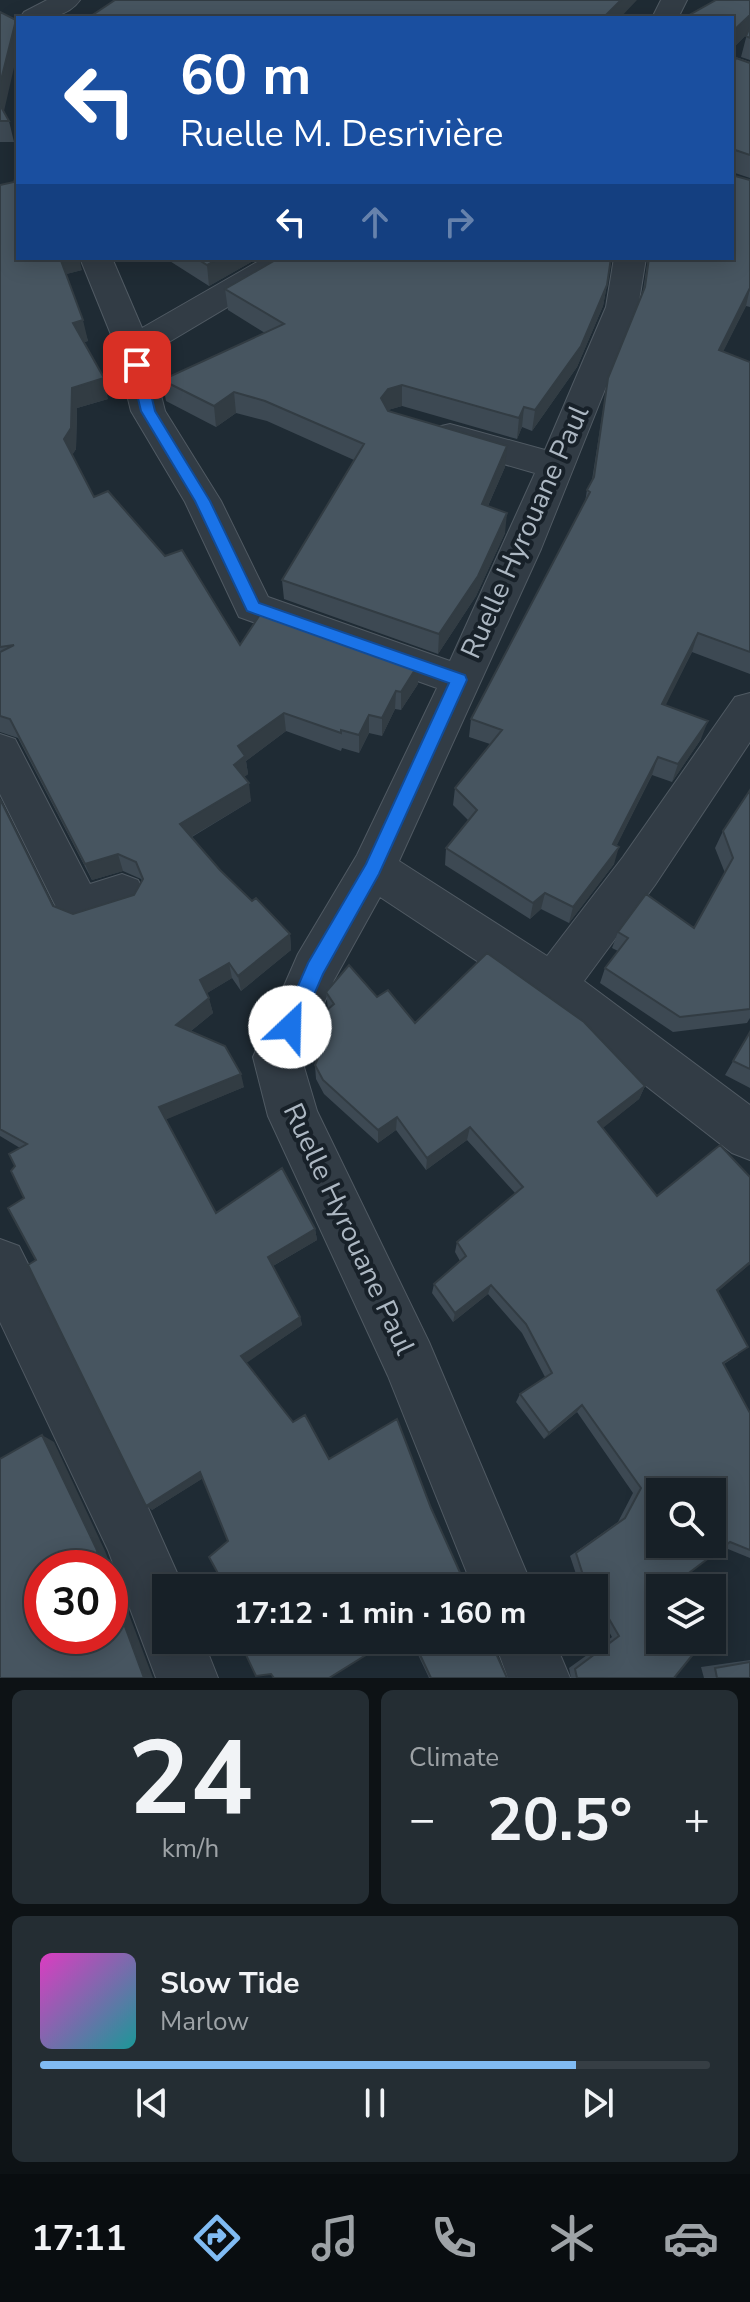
<!DOCTYPE html>
<html lang="en">
<head>
<meta charset="utf-8">
<style>
  body { margin:0; font-family:"Nunito Sans",sans-serif; background:#242d33; color:#f1f3f6; height:100vh; display:flex; flex-direction:column; font-size:30px; white-space:nowrap }
  * { box-sizing:border-box; margin:0 }
  p { font-size:26px; color:#9ea3a7 }
  .icon { flex:none; width:44px; height:44px; fill:none; stroke:currentColor; stroke-width:2; stroke-linecap:round; stroke-linejoin:round }
  .map { position:relative; height:1678px; overflow:hidden }
  .panel { display:flex; flex-direction:column; gap:12px; padding:12px; background:#0d1215; flex:1 }
  .panel>* { flex:none }
  .top-card { position:absolute; left:16px; top:16px; width:718px; height:244px; border-radius:0px; box-shadow:0 4px 20px #0003,0 0 0 2px #363e44; background:#1a4fa0; color:#fff; overflow:hidden }
  .fabs { position:absolute; left:646px; top:1478px; display:grid; gap:16px }
  .fabs a { display:grid; place-items:center; width:80px; height:80px; border-radius:0px; background:#172027; box-shadow:0 4px 20px #0003,0 0 0 2px #363e44; font-size:40px }
  .speed { position:absolute; left:24px; top:1550px; display:flex; gap:16px; font-size:40px; font-weight:700; text-align:center }
  .speed>* { display:grid; place-content:center; width:104px; height:104px; border-radius:50%; background:#172027; box-shadow:0 4px 20px #0003,0 0 0 2px #363e44; line-height:1 }
  .speed .limit { border:12px solid #d22; background:#fff; color:#111 }
  .pin { position:absolute; display:grid; place-items:center; width:68px; height:68px; color:#fff; margin:-34px; border-radius:16px; box-shadow:0 4px 12px #0006 }
  .me { position:absolute; width:88px; margin:-44px; rotate:24deg; stroke-linejoin:round; filter:drop-shadow(0 0 6px #0008) }
  .turn { display:flex; align-items:center; gap:28px; height:168px; padding:0 32px; font-size:36px }
  .turn .icon { width:104px; height:104px; stroke-width:2.5 }
  .turn b { display:block; font-size:56px; line-height:68px }
  .lanes { display:flex; align-items:center; height:76px; padding:0 32px; background:#0003; justify-content:center; gap:40px; direction:ltr }
  .lanes .off { opacity:.35 }
  .big { font-size:60px; font-weight:700; line-height:1.1 }
  .panel .tile { flex:1; display:flex; flex-direction:column; justify-content:center; gap:12px; min-width:0; padding:0 28px; border-radius:12px; background:#242d33 }
  .panel .dial { align-items:center; gap:0 }
  .dial b { font-size:104px; line-height:1 }
  .song { display:flex; align-items:center; gap:24px }
  .cover { width:96px; height:96px; border-radius:12px; background:linear-gradient(135deg,hsl(310 70% 55%),hsl(180 70% 35%)) }
  .played { height:8px; border-radius:4px; background:linear-gradient(90deg,#80bbf3 80%,#363e44 80%) }
  .keys { display:flex; justify-content:space-around; direction:ltr }
  .heat { display:flex; justify-content:space-between; align-items:center; font-size:44px; direction:ltr }
  .panel .tiles { flex:1; display:grid; gap:12px; grid-template-columns:1fr 1fr }
  .tile:last-child { grid-column:span 2 }
  .trip { position:absolute; left:152px; top:1574px; width:456px; height:80px; border-radius:0px; background:#172027; box-shadow:0 4px 20px #0003,0 0 0 2px #363e44; font-weight:700; line-height:80px; text-align:center }
  .menu { display:flex; height:128px; justify-content:space-around; align-items:center; background:#090d10; color:#9ea3a7 }
  .menu .icon { width:56px; height:56px }
  .menu .active { color:#80bbf3 }
  .menu b { font-size:36px; color:#f1f3f6 }
  .map>svg:first-child { display:block }
  .lines { fill:none; stroke-linecap:round; stroke-linejoin:round }
  .minor-casing { stroke:#505a63; stroke-width:2 }
  .minor { fill:#323c45; fill-rule:evenodd }
  .wall { fill:#3d4953 }
  .shaded-wall { fill:#323c43 }
  .building { fill:#475560; stroke:#323c43; stroke-width:2; fill-rule:evenodd }
  .route { fill:#1a73e8; stroke:#114b97; stroke-width:2 }
  .labels { text-anchor:middle; dominant-baseline:central; stroke-width:8; stroke-linejoin:round; paint-order:stroke }
  .street-label { font-size:28px; fill:#acb7c2; stroke:#182129 }
</style>
</head>
<body>
<div class="map">
<svg width="750" height="1678" viewBox="0 0 750 1678">
  <rect width="100%" height="100%" fill="#1f2b34"/>
  <g class="lines">
    <defs>
      <path id="minor" d="M47 0H80C66 20 41 18 20 18L24 12Z
        M661 0H687L678 18H652Z
        M732 57 750 63V82L732 76Z
        M80 258H112L142 328 264 258H303L298 265 169 342 149 348 165 411 221 501 268 597 450 661 535 473 437 445 432 436 437 427 450 424 545 450 606 307 614 258H646L638 307 541 549 399 861 547 956 623 857 735 697 750 693V742L655 885 584 981 750 1105V1160L732 1153 536 1000 380 897 334 980 301 1057 317 1111 429 1342 533 1588H473L388 1376 268 1116 253 1057 298 954 357 855 437 688 239 617 185 502 131 411 114 342Z
        M0 734 15 739 90 884 122 874 138 880 145 894 138 908 79 927 63 921 0 794Z
        M0 1239 19 1246 129 1465 178 1575 183 1588H166V1640H203L218 1678H156L108 1550 0 1322Z
        M494 1640H554L570 1678H508Z"/>
    </defs>
    <use href="#minor" class="minor-casing"/>
    <use href="#minor" class="minor"/>
  </g>
  <path class="wall" d="M750 0V60L741 57 747 34 732 49V18Z
    M0 12 4 111 9 121 14 142H0Z
    M750 63V178L735 173V176L750 180V307L746 306 723 351 750 362V674L692 652 665 705 701 739 672 782 652 775 616 846 614 864 569 923 541 909 530 919 445 865 446 848 469 821 453 805 455 788 490 744 469 737 471 719 585 502 587 490 592 480 608 378 643 291 648 258H732V67Z
    M0 185 82 270 66 274 88 341 84 342 108 399 77 408 76 449 72 455 94 497 240 645 418 665V684L401 710 395 709 382 736 369 733 359 753 342 748 341 751 286 731 246 761 248 774 244 777 251 801 192 837 220 870 252 901 290 934 291 950 241 991 232 978 207 993 213 1013 191 1031 244 1087 166 1119 216 1213 315 1229 317 1240 273 1266 300 1317 302 1325 247 1362 228 1541 203 1478 152 1510 36 1260 24 1198 15 1166 20 1148 0 1136V799L53 906 73 914 134 895 142 881 141 879 123 871 92 880 18 738 0 732Z
    M165 258H258L209 286Z
    M612 258 603 306 577 367 532 431 522 427 517 439 402 406 388 410 505 467 488 506 505 533 476 596 438 654 284 599 282 580 354 460 267 421 236 413 216 427 166 401 162 380 265 333 228 310 225 289Z
    M750 790V1018L747 1023 673 1032 600 983 605 968 618 951 612 948 618 932 694 928 725 873 715 848 723 831Z
    M326 992 377 997 415 1023 645 1086 639 1099 602 1128 657 1196 750 1264 718 1291 738 1355 724 1364 750 1413V1558L723 1547 669 1588 674 1678H571L569 1668 612 1637 594 1606V1588H584L577 1577 570 1556 618 1522 633 1493 577 1412 544 1439 516 1402 520 1394 545 1377 522 1333 488 1294 453 1322 432 1293 434 1284 460 1261 455 1252 457 1242 515 1193 467 1140 426 1170 396 1130 378 1143 324 1094 316 1079 315 1065 320 1053 319 1041 323 1037 321 1015 328 1009Z
    M750 1032V1088L725 1075Z
    M411 1640H490L507 1678H429Z
    M750 1660V1678H704L701 1667Z"/>
  <path class="shaded-wall" d="M621 0H637L620 18H603Z
    M750 15V31L732 49V32Z
    M16 20 18 32V50L2 120 0 114V84Z
    M59 258H79L82 270 63 275Z
    M116 258H133L117 262Z
    M219 258H258L209 286 207 265Z
    M612 258 603 306 577 367 532 431 535 410Z
    M750 288 746 306 714 370 719 350Z
    M83 320 88 341 78 344 73 323Z
    M104 378 108 399 77 408 76 449 69 460 64 439 72 388Z
    M402 385V406L388 410 381 398 388 389Z
    M234 392 236 413 216 427 214 406Z
    M524 407 522 427 517 439 519 418Z
    M507 446 505 467 480 524 482 504Z
    M507 513 505 533 476 596 438 654 439 634Z
    M698 633 692 652 657 723 662 704Z
    M418 665V684L401 710V692Z
    M396 691 395 709 382 736V718Z
    M284 713 286 731 246 761 248 774 237 783 234 765 238 746Z
    M369 715V733L359 753V735Z
    M708 721 701 739 672 782 678 764Z
    M658 757 652 775 609 861 619 847 614 864 569 923 573 907 613 844Z
    M249 783 251 801 184 841 180 824Z
    M118 854 123 871 92 880 85 864Z
    M545 893 541 909 530 919 533 903Z
    M290 934 291 950 241 991 238 976Z
    M229 963 232 978 204 995 200 980Z
    M209 998 213 1013 181 1039 176 1025Z
    M241 1074 244 1087 165 1120 159 1107Z
    M645 1086 639 1099 593 1136 598 1122Z
    M397 1117 396 1130 378 1143V1130Z
    M470 1127 467 1140 426 1170 427 1158Z
    M315 1229 317 1240 271 1267 268 1257Z
    M750 1262V1264L708 1300 717 1290Z
    M491 1285 488 1294 453 1322 455 1313Z
    M300 1317 302 1325 245 1364 241 1356Z
    M582 1405 577 1412 544 1439 549 1433Z
    M42 1435 54 1442 105 1551 153 1678H144L110 1586V1568H103Z
    M200 1472 205 1477 152 1510 146 1506Z"/>
  <path class="building" d="M115 0H621L603 18H88Z
    M716 0H750V15L732 32V18H684Z
    M0 12 16 20 0 84Z
    M750 27V38L746 36Z
    M736 58 750 63V155L735 150V176L750 180V288L719 350 750 362V652L698 633 662 704 708 721 678 764 658 757 613 844 619 847 573 907 545 893 533 903 446 848 477 810 455 788 502 730 471 719 590 492 587 490 594 477 608 378 645 287 649 258H732V67Z
    M0 105 9 121H0Z
    M16 176H18V258H60L83 320 73 323 104 378 72 388 71 428 64 439 94 497 108 491 165 556 182 550 240 645 263 610 418 665 401 692 396 691 382 718 369 715 359 735 341 730V733L284 713 238 746 245 756 234 765 249 783 180 824 220 870 252 901 256 898 290 934 238 976 229 963 200 980 209 998 176 1025 225 1046 241 1074 159 1107 216 1213 282 1168 315 1229 268 1257 300 1317 241 1356 293 1422 305 1415 329 1459 397 1419 431 1508 467 1588H226L209 1557 228 1541 200 1472 146 1506 28 1265 36 1260 8 1208 24 1198 11 1171 15 1166 9 1154 27 1144 0 1129V799L53 906 73 914 134 895 143 879 136 862 118 854 85 864 10 719 0 716V652L14 645 0 647V185L14 182Z
    M196 258H219L207 265Z
    M279 258H611L607 285 581 346 535 410 524 407 519 418 402 385 388 389 381 398 388 411 507 446 482 504 507 513 478 576 439 634 282 580 364 444 265 401 234 392 214 406 162 380 284 324 225 289Z
    M750 790V1009L680 1017 605 968 628 938 618 932 646 894 694 928 733 858 723 831Z
    M487 953 584 1022 645 1086 598 1122 657 1196 720 1145 750 1177V1262L717 1290 748 1347 723 1363 750 1413V1550L730 1542 669 1588H660V1640H702L703 1642 674 1678H577L575 1669 619 1636 594 1593V1588H591L583 1575 576 1553 625 1518 641 1488 582 1405 549 1433 520 1394 552 1373 526 1324 491 1285 455 1313 434 1284 466 1256 457 1242 523 1187 470 1127 427 1158 397 1117 378 1130 323 1080 315 1065 322 1049 319 1041 324 1036 321 1015 334 1004 326 992 349 965 377 997 388 990 415 1023ZM660 1492H712V1544H660Z
    M750 1032V1069L733 1061Z
    M42 1435 96 1548 103 1568H42V1636H110V1586L144 1678H0V1459Z
    M239 1640H390L329 1678H274L271 1674 256 1676Z
    M413 1640H490L507 1678H431Z
    M750 1662V1678H717L715 1668Z"/>
  <path class="route" d="M137 361 144 365 155 411 210 501 259 603 465 675 467 680 379 874 323 974 297 1034 290 1037 283 1034 280 1027 308 963 366 864 449 683 247 611 195 501 141 411 130 365Z"/>
  <g class="labels">
    <g class="street-label">
      <text transform="translate(525 532) rotate(-66)">Ruelle Hyrouane Paul</text>
      <text transform="translate(349 1229) rotate(65)">Ruelle Hyrouane Paul</text>
    </g>
  </g>
</svg>
<div class="fabs">
<a><svg class="icon" aria-label="search" viewBox="0 0 24 24"><circle cx="10" cy="10" r="6"/><path d="M15 15l6 6"/></svg></a>
<a><svg class="icon" aria-label="layers" viewBox="0 0 24 24"><path d="M12 4l9 5-9 5-9-5zM3 14l9 5 9-5"/></svg></a>
</div>
<div class="speed"><div class="limit">30</div></div>
<div class="pin" style="left:137px;top:365px;background:#d93025"><svg class="icon" aria-label="arrive" viewBox="0 0 24 24"><path d="M6 21V4h12l-3 4 3 4H6"/></svg></div>
<svg class="me" style="left:290px;top:1027px" viewBox="-20 -20 40 40"><circle r="19" fill="#fff"/><path d="M0-13L10 11 0 6-10 11z" fill="#1a73e8"/></svg>
<div class="trip">17:12 · 1 min · 160 m</div>
<div class="top-card">
<div class="turn"><svg class="icon" aria-label="left" viewBox="0 0 24 24"><path d="M17 20v-9H6M10 6l-5 5 5 5"/></svg><div><b>60 m</b>Ruelle M. Desrivière</div></div>
<div class="lanes"><svg class="icon" aria-label="left" viewBox="0 0 24 24"><path d="M17 20v-9H6M10 6l-5 5 5 5"/></svg><svg class="icon off" aria-label="ahead" viewBox="0 0 24 24"><path d="M12 20V5M6 11l6-6 6 6"/></svg><svg class="icon off" aria-label="right" viewBox="0 0 24 24"><path d="M7 20v-9h11M14 6l5 5-5 5"/></svg></div>
</div>
</div>
<section class="panel">
<div class="tiles">
<div class="tile dial"><b>24</b><p>km/h</p></div>
<div class="tile"><p>Climate</p>
<div class="heat"><a>−</a><b class="big">20.5°</b><a>+</a></div>
</div>
<div class="tile">
<div class="song"><i class="cover"></i><div><b>Slow Tide</b><p>Marlow</p></div></div>
<div class="played"></div>
<div class="keys"><svg class="icon" aria-label="previous" viewBox="0 0 24 24"><path d="M18 5L8 12l10 7zM5 5v14"/></svg><svg class="icon" aria-label="pause" viewBox="0 0 24 24"><path d="M8 5v14M16 5v14"/></svg><svg class="icon" aria-label="next" viewBox="0 0 24 24"><path d="M6 5l10 7-10 7zM19 5v14"/></svg></div>
</div>
</div>
</section>
<nav class="menu">
<b>17:11</b>
<svg class="icon active" aria-label="directions" viewBox="0 0 24 24"><path d="M12 3l9 9-9 9-9-9zM9 14v-3h6M13 9l2 2-2 2"/></svg>
<svg class="icon" aria-label="music" viewBox="0 0 24 24"><path d="M9 18V5l10-2v13"/><circle cx="6" cy="18" r="3"/><circle cx="16" cy="16" r="3"/></svg>
<svg class="icon" aria-label="phone" viewBox="0 0 24 24"><path d="M5 4h4l2 5-3 2q2 4 5 5l2-3 5 2v4C11 20 4 13 5 4z"/></svg>
<svg class="icon" aria-label="climate" viewBox="0 0 24 24"><path d="M12 3v18M4 7l16 10M4 17L20 7"/></svg>
<svg class="icon" aria-label="car" viewBox="0 0 24 24"><path d="M5 17H2v-5l4-1 3-4h7l3 4 3 1v5h-3M9 17h6M6 11h13"/><circle cx="7" cy="17" r="2"/><circle cx="17" cy="17" r="2"/></svg>
</nav>
</body>
</html>
